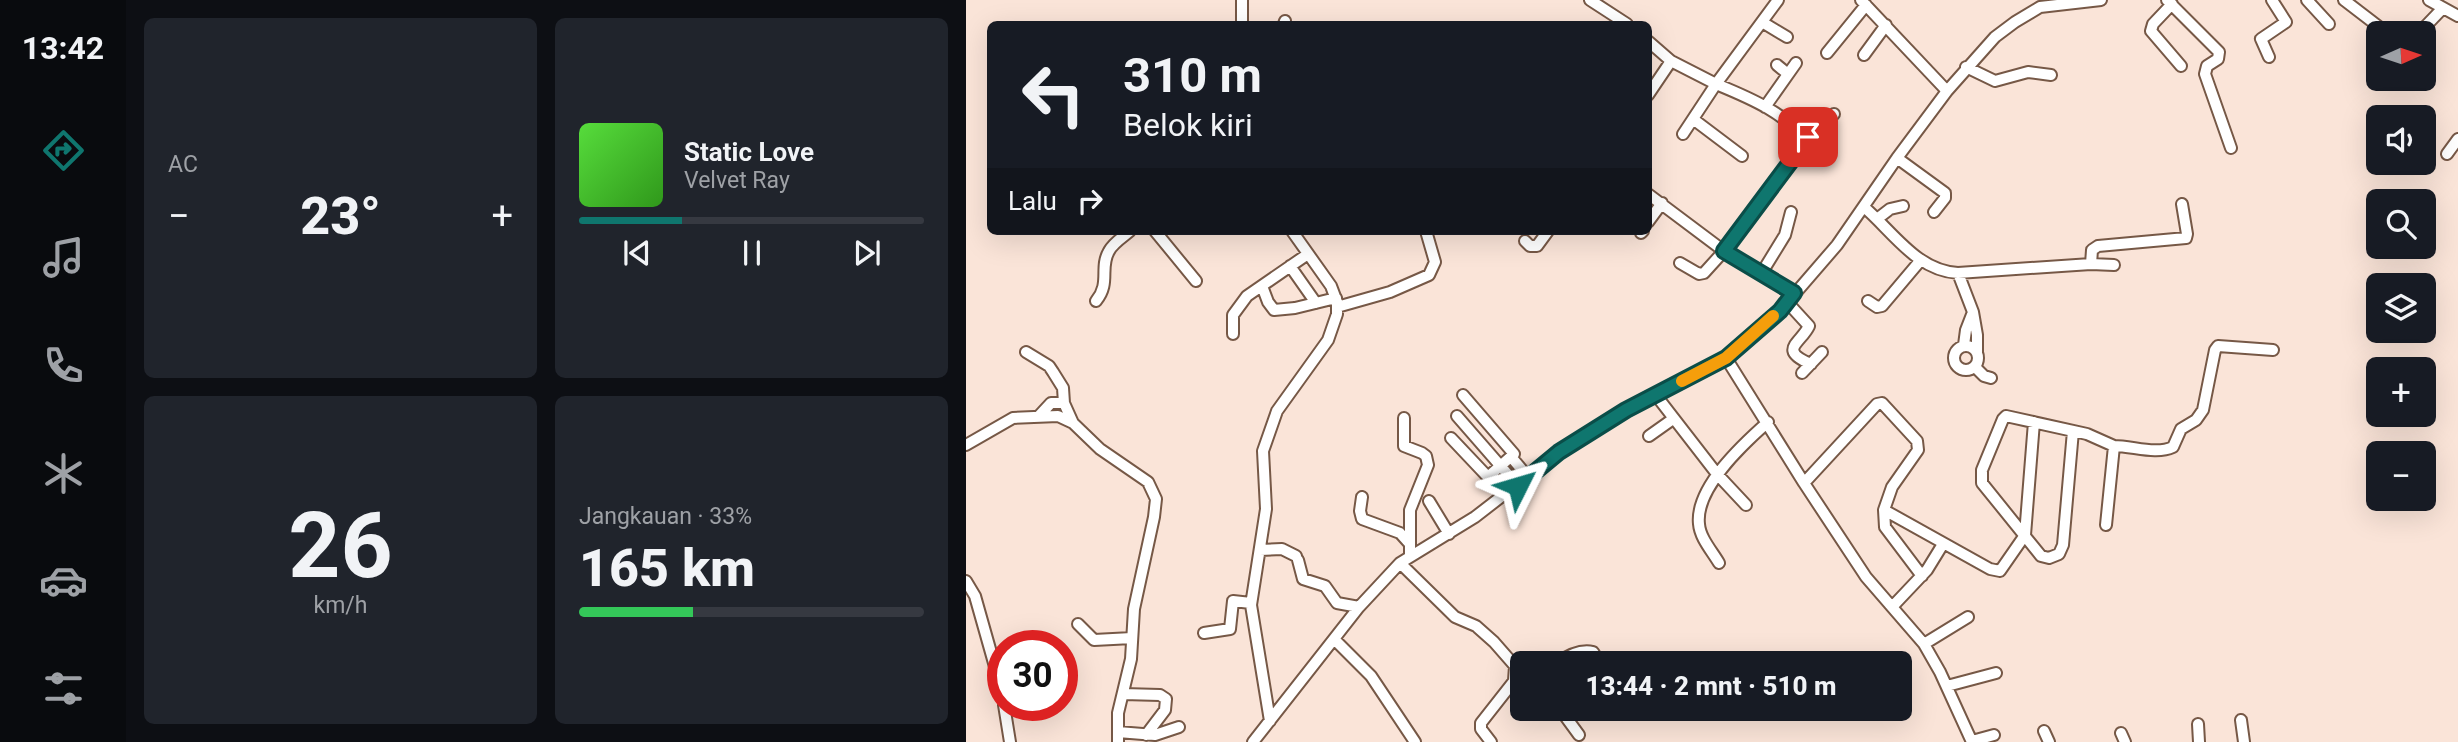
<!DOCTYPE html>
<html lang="id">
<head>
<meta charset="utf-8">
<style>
  body { margin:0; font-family:Roboto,sans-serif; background:#20242c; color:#f1f3f6; height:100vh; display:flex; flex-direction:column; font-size:26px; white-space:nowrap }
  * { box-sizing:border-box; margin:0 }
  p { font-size:23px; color:#9ea1a6 }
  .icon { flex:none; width:38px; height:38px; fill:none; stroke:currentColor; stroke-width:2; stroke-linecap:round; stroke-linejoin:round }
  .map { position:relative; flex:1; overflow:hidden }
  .drawer { display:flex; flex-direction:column; gap:18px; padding:18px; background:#0d0f14; width:840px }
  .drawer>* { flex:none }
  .top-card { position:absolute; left:21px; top:21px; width:665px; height:214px; border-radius:10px; box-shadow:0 7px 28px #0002; background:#171b24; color:#f1f3f6; overflow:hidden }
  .needle { width:46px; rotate:87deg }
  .controls { position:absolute; left:1400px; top:21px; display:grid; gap:14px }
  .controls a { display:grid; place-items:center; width:70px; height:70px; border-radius:10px; background:#171b24; box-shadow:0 7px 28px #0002; font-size:35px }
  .speed { position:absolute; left:21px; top:630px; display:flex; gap:14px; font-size:35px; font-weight:700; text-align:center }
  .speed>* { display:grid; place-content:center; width:91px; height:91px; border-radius:50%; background:#171b24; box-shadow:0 7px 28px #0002; line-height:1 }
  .speed .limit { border:10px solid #d22; background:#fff; color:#111 }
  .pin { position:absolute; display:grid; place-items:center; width:60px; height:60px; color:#fff; margin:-30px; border-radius:14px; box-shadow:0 4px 10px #0006 }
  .me { position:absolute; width:77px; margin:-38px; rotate:50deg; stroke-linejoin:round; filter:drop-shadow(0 0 5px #0008) }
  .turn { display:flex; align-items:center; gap:24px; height:147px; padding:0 21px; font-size:32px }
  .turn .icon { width:91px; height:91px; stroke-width:2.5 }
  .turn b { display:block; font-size:49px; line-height:60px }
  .then { display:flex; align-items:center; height:66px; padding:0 21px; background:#0003; gap:14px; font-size:26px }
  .big { font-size:52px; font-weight:800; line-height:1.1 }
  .drawer .tile { flex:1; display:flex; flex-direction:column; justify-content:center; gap:10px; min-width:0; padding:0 24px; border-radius:10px; background:#20242c }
  .drawer .dial { align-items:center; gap:0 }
  .dial b { font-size:91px; line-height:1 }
  .song { display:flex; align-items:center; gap:21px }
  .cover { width:84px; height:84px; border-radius:10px; background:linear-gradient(135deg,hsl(110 70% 55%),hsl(110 70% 35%)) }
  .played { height:7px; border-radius:4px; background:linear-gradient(90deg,#0f766e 30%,#363941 30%) }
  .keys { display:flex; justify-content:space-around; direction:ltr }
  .heat { display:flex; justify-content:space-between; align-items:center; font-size:38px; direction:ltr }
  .charge { height:10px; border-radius:5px; background:linear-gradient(90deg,#34c759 33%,#363941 0) }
  .drawer .tiles { flex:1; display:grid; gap:18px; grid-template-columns:repeat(2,1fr) }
  .trip { position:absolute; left:544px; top:651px; width:402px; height:70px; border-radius:10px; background:#171b24; box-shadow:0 7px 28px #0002; font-weight:800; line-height:70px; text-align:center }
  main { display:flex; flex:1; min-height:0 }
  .tabs { display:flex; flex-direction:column; width:126px; justify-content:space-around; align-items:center; background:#090b0e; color:#9ea1a6 }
  .tabs .icon { width:49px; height:49px }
  .tabs .current { color:#0f766e }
  .tabs b { font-size:32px; color:#f1f3f6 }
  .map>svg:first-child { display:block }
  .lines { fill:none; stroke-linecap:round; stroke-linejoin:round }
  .minor-casing { stroke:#765846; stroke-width:14 }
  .minor { stroke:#fff; stroke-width:10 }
  .route-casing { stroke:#0a4d48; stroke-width:18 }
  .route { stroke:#0f766e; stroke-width:12 }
  .slow { stroke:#f59e0b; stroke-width:12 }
</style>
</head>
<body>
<main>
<nav class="tabs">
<b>13:42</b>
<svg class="icon current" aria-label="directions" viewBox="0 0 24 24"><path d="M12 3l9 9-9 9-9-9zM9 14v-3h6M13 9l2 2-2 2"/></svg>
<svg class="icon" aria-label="music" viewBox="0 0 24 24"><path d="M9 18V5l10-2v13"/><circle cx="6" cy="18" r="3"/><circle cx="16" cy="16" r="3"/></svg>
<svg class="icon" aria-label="phone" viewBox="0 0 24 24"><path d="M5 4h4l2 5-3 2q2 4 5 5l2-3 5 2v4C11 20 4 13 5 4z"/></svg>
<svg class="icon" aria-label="climate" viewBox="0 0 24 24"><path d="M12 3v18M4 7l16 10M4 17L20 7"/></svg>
<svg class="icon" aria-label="car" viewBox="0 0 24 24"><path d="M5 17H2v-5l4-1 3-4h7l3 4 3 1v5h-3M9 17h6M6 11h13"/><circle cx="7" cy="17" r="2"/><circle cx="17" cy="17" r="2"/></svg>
<svg class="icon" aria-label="filters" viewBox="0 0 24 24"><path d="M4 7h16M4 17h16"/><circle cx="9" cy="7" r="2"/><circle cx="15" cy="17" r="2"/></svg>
</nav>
<section class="drawer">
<div class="tiles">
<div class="tile"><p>AC</p>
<div class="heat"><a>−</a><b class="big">23°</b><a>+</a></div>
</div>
<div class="tile">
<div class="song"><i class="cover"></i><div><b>Static Love</b><p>Velvet Ray</p></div></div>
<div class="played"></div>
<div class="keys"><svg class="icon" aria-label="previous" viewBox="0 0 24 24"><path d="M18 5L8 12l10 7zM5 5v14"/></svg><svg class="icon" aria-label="pause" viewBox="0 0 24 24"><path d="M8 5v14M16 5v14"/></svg><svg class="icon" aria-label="next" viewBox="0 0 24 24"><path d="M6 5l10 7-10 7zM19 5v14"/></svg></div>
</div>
<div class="tile dial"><b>26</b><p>km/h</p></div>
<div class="tile"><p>Jangkauan · 33%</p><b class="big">165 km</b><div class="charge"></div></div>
</div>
</section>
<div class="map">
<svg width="1492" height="742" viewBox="0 0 1492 742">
  <rect width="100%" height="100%" fill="#fae4d8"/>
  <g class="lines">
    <defs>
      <path id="minor" d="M276 0V24
        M624 0 661 24
        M895 0 981 91
        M1201 0 1253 52 1252 59 1241 66 1239 74 1265 148
        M1341 0 1363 24
        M1378 0 1421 33
        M1463 0 1492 16
        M1206 4 1187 24 1185 31 1215 66
        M796 22 821 37
        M318 24 319 21
        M1453 33 1477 8
        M682 41 705 61 682 95
        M861 53 900 5
        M898 55 920 25
        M1303 57 1295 39 1320 22 1306 0
        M705 61 750 84 812 0
        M811 65 822 74
        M1000 67 1029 81 1062 72 1085 75
        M799 107 830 63
        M727 119 776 156
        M835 140 851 131 868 114
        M1481 154 1492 139
        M931 158 979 193V198L968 212
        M682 194 758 251 828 293
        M898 207C927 232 951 271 992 273L1125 264 1148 265
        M911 219 924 209 937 206
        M682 222 696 203
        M189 231 230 281
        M675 233 677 231
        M559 241 564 246H571L582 231
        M714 263 733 274 738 273 758 251 831 153 836 142C828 115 774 94 750 84L717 134
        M1125 264 1126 250 1132 246 1220 238 1221 234 1216 204
        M324 266 350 303
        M992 273 1007 312 1000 330 998 345
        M795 274 819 235 825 212
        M296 286 302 302 308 310 329 308 370 298
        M130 301C145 283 133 268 143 251 147 243 157 237 164 231
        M902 301 911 307 916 306 954 261
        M821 302 843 326C835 343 811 350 845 364
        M371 307 424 292 463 275 469 262 460 231
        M1007 312 1011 335V353
        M267 334V315L281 296 342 254
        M988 358a12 12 0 1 1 24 0a12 12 0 1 1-24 0Z
        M60 352 83 366 87 372 97 388 98 403 107 423
        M760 358 838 483 900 577 958 644 974 672 1006 742
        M1009 367 1018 376 1025 378
        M836 373 856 352
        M689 394 751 474 780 505
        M491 416 552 486
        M72 417 85 403H98
        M438 418V446L456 453 460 456 462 465 444 510V556
        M1107 431 1097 545 1093 554 1083 558 1075 556 1016 483V470L1037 419 1040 416 1121 434 1148 446 1140 525
        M683 436 707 419
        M485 438 520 475H524L548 454 497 395
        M0 445 47 418 92 416 107 423 134 449 182 482 190 499 188 517 168 609 165 659 152 713V742
        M1148 446C1167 446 1190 455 1207 447L1215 429 1230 420 1237 410 1249 350 1252 346 1307 350
        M546 458 562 477
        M838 483 911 404 916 403 951 441 952 450 926 487 918 510
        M396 497 394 511 396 519 434 533 443 543
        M463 501 483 534
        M294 550 316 549 330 556
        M332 560 337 579 359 586 371 603 393 607
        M434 563 489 617 510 626 528 642 549 666 548 681 515 723V729L525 742
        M753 563C746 551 734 538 733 524 729 488 777 444 802 422
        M956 576 919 527 918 510 1024 569 1034 571 1059 535 1068 422
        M0 581 9 596 37 695
        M926 607 961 570 977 544
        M112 624 128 640 166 638
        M238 633 264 629 267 601 285 603
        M369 640 405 676 449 742
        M958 644 1002 617
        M591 663C601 656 615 649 627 652L634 663
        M981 686 1030 673
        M157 694 194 695 200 699 199 710 180 735
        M38 705 44 742
        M594 709 613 735
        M1275 720 1278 742
        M304 721 285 605 300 509 297 451 311 411 362 340 371 314V302L365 286 326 231
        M1232 724 1233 742
        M1078 731 1083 742
        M152 732 189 735 213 727
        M1155 733 1159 742
        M1006 741 1028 735
        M287 742 393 607 434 563 509 517 593 452 660 410 760 358 814 311 871 245 931 158 981 91 1029 37 1049 22 1074 7 1135 0"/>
    </defs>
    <use href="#minor" class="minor-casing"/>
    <use href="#minor" class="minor"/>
  </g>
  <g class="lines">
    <defs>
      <path id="route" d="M552 486 593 452 660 410 760 358 814 311 828 293 758 251 831 153 835 145V139L842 137"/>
    </defs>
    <use href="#route" class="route-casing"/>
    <use href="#route" class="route"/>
    <path class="slow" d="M716 381 760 358 807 316"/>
  </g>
</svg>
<div class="controls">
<a><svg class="needle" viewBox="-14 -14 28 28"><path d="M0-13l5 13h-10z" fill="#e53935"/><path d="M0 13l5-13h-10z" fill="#9ea1a6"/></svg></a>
<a><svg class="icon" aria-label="sound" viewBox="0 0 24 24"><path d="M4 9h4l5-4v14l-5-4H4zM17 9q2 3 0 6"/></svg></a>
<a><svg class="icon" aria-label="search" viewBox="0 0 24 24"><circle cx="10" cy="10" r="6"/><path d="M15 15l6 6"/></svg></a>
<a><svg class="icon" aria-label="layers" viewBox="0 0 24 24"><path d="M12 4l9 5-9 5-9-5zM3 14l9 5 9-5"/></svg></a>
<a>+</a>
<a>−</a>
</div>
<div class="speed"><div class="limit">30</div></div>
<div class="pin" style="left:842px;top:137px;background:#d93025"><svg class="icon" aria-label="arrive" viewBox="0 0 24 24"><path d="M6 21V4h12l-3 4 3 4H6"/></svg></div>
<svg class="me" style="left:552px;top:486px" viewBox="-20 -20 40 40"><path d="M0-17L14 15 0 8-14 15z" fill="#0f766e" stroke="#fff" stroke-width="4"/></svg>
<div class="trip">13:44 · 2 mnt · 510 m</div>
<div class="top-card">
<div class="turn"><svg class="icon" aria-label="left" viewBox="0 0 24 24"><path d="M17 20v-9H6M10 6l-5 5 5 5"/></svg><div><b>310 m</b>Belok kiri</div></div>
<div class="then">Lalu<svg class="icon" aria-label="right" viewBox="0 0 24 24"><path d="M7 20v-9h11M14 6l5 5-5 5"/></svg></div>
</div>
</div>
</main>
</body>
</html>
